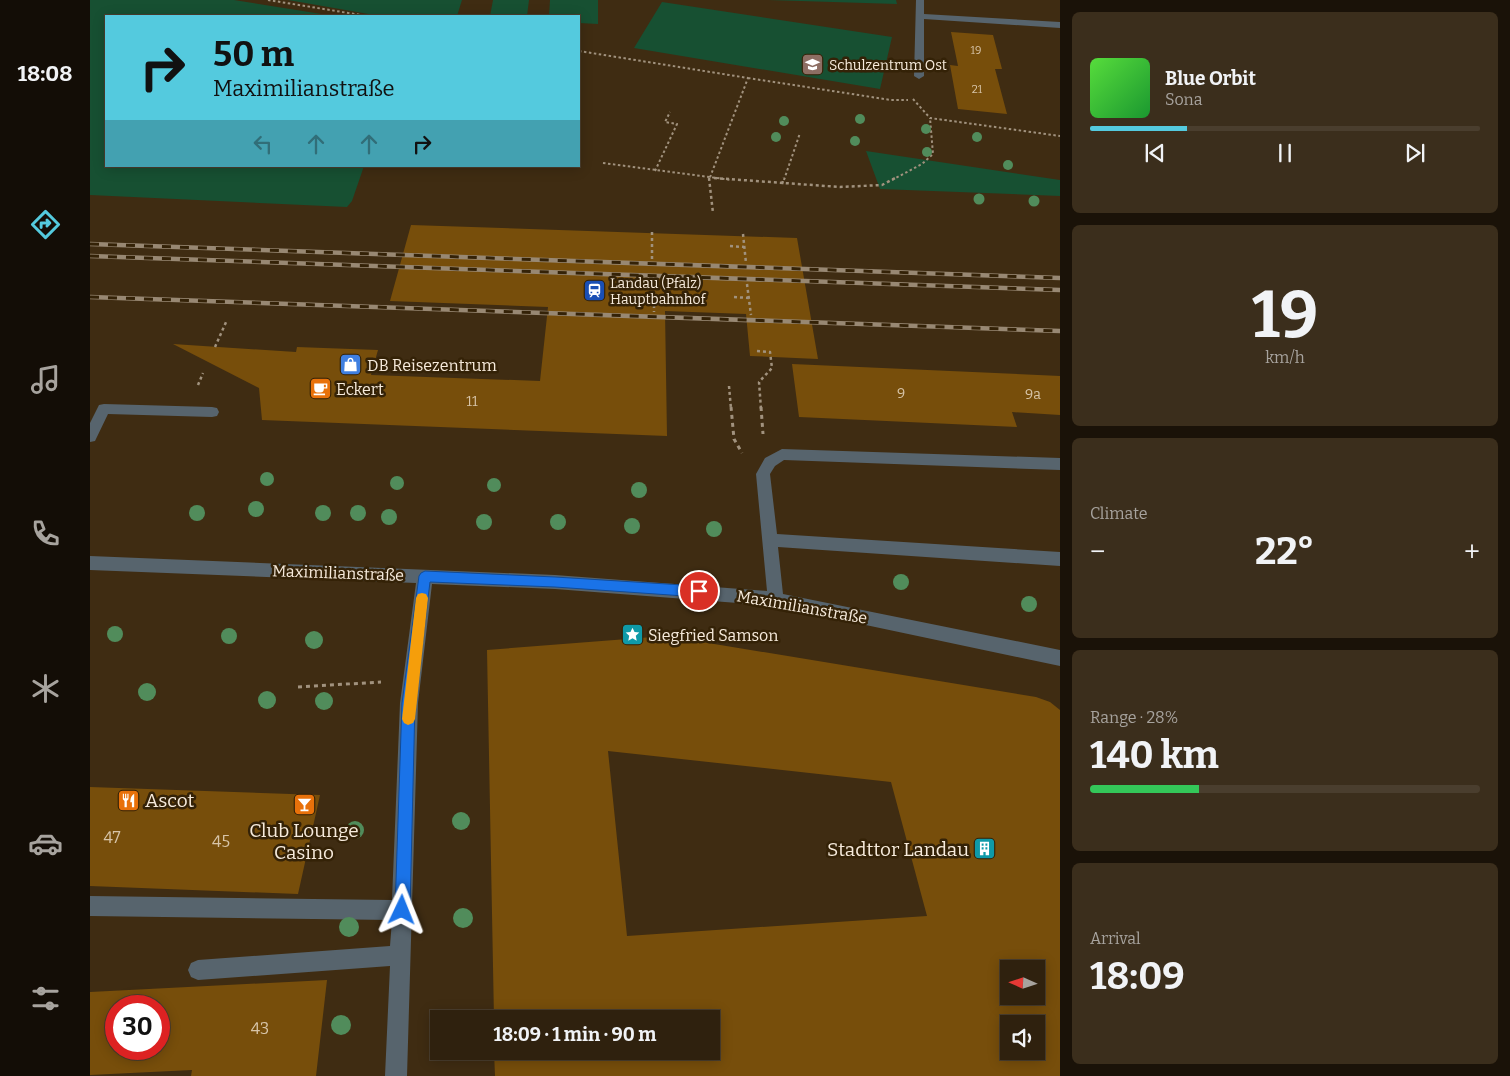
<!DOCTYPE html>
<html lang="en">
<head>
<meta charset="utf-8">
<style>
  body { margin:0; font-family:Bitter,serif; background:#3b2e1c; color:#f1f3f6; height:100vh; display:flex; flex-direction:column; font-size:19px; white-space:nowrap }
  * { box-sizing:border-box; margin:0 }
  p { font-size:16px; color:#a7a39e }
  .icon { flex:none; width:28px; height:28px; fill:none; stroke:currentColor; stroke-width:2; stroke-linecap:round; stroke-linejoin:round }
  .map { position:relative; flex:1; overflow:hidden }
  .side { display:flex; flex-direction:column; gap:12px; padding:12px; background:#1a1208; width:450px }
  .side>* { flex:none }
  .top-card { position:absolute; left:15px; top:15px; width:475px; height:152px; border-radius:0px; box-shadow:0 2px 12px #0003,0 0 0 1px #4a3e2e; background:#54cade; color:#111; overflow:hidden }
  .needle { width:32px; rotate:273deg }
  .controls { position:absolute; left:910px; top:960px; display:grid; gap:10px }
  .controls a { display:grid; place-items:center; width:45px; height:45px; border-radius:0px; background:#2f210e; box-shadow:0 2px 12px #0003,0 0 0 1px #4a3e2e; font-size:25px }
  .speed { position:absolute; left:15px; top:995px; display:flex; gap:10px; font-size:25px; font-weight:700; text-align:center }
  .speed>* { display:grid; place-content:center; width:65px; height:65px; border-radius:50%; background:#2f210e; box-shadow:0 2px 12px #0003,0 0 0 1px #4a3e2e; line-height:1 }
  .speed .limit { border:8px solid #d22; background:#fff; color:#111 }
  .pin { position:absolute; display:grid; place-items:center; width:42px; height:42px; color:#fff; margin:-21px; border:2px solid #fff; border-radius:50%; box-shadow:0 1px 5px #0007 }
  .me { position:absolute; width:55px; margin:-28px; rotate:2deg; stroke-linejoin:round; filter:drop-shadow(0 0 4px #0008) }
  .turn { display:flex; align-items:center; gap:18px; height:105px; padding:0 25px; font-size:22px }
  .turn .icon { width:65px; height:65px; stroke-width:2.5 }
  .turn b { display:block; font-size:35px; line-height:42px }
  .lanes { display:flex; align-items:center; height:48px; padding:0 25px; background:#0003; justify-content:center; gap:25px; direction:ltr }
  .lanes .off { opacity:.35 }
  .big { font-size:38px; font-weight:700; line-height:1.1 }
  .side .tile { flex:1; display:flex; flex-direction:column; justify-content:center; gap:8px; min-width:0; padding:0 18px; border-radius:8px; background:#3b2e1c }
  .side .dial { align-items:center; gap:0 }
  .dial b { font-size:65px; line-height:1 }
  .song { display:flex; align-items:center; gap:15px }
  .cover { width:60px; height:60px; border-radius:8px; background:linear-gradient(135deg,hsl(110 70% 55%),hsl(130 70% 35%)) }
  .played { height:5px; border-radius:2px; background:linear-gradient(90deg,#54cade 25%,#4a3e2e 25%) }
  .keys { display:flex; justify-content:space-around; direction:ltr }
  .heat { display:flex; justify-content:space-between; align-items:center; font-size:28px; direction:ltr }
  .charge { height:8px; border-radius:4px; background:linear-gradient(90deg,#34c759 28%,#4a3e2e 0) }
  .trip { position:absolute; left:340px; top:1010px; width:290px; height:50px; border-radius:0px; background:#2f210e; box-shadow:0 2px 12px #0003,0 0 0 1px #4a3e2e; font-weight:700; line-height:50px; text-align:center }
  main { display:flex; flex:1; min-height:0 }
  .tab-bar { display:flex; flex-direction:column; width:90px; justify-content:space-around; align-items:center; background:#130d06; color:#a7a39e }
  .tab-bar .icon { width:35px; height:35px }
  .tab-bar .current { color:#54cade }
  .tab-bar b { font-size:22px; color:#f1f3f6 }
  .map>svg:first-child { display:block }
  .green { fill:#175032 }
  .building { fill:#774e0b; fill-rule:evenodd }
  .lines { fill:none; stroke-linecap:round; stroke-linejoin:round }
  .path-far2 { stroke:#a1927e; stroke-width:2; stroke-dasharray:2.5 2.5; stroke-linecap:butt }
  .path-far1 { stroke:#a1927e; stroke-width:2.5; stroke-dasharray:3 3; stroke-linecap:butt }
  .path { stroke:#a1927e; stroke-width:3; stroke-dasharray:4 4; stroke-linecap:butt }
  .minor { fill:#57646d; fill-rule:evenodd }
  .rail-casing { stroke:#988873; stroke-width:4.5 }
  .rail { stroke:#342207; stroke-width:3; stroke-dasharray:9; stroke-linecap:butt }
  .tree { fill:#518c5b }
  .route { fill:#1a73e8; stroke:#114b97 }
  .slow { fill:#f59e0b }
  .labels { text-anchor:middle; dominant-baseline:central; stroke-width:5; stroke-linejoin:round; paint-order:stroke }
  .far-number-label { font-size:11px; fill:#d7c4a8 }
  .far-poi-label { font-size:14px; fill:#f7ebdc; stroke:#342207; text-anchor:start }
  .number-label { font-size:14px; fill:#d7c4a8 }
  .poi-label { font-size:16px; fill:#f7ebdc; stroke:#342207; text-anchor:start }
  .street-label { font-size:16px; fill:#f7ebdc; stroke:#342207 }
  .near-number-label { font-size:16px; fill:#d7c4a8 }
  .near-poi-label { font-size:19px; fill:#f7ebdc; stroke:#342207; text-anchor:start }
</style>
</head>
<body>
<main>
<nav class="tab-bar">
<b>18:08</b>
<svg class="icon current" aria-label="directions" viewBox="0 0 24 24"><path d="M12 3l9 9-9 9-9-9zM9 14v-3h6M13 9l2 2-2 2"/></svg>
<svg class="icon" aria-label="music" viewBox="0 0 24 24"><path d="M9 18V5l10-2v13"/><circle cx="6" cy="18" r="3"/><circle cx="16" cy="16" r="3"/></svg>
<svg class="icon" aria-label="phone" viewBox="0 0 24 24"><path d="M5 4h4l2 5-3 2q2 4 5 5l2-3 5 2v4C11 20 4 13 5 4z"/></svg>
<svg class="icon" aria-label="climate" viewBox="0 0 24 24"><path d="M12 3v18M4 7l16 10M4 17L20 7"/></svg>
<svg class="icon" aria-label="car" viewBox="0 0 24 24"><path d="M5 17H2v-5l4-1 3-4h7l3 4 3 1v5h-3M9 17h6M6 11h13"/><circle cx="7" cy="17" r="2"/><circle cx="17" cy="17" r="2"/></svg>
<svg class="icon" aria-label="filters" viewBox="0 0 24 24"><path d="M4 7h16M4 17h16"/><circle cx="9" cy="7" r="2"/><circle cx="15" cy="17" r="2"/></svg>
</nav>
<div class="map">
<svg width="970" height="1076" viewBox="0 0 970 1076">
  <rect width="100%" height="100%" fill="#3f2c12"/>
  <path class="green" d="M0 0H144L244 16H16V166H274L262 201 257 207 0 195Z
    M198 0H372L367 16H290Z
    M403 0H439L437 16H400Z
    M460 0H508V24L489 23V16H459Z
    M678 0H806L807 4Z
    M572 2 802 37 790 89 544 48Z
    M776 151 970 180V196L790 189Z"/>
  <path class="building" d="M861 32 903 35 912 69H905L917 114 868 109 860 65 868 66Z
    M321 225 707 238 728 359 660 356 656 314 575 311 577 436 172 420 169 388 83 344 206 352 207 347 288 350 281 375 450 381 458 307 300 301Z
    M702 364 970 376V415L922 412 927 427 709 417Z
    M576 636 946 697 960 702 970 710V1076H405L404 1051H621V1019H404L397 650ZM518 751 801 782 837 916 537 936ZM919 969H946V996H919ZM919 1024H946V1051H919Z
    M0 787 230 795 208 894 0 886Z
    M237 980 226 1076H101L102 1070 0 1075V992ZM26 1006H69V1049H26Z"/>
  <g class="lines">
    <path class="path-far2" d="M178 0 277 16
      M489 51 658 78 619 180
      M658 78 801 100H818
      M823 99 840 118 970 136
      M513 163 642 180
      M565 171 587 124 575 122 580 112
      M694 180 710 133
      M802 180 832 164 843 154 840 118"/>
    <path class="path-far1" d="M619 178 623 213
      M624 178 750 187 792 185 805 178
      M692 184 694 178
      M562 232V260
      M653 234 656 263
      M640 246 654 247
      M564 281V312
      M657 284 661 315
      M644 297 659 298
      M125 347 137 320
      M667 351 680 352 682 368 669 382 671 409
      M108 385 113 373
      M639 386 641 409"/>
    <path class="path" d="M641 407 644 439 652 453
      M671 407 673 434
      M208 687 291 682"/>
    <path class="minor" d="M826 0H834V14L970 22V28L834 19V76L829 79 824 76Z
      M14 404 122 407 127 408 129 412 127 416 122 417 18 414 5 441 0 442V423L9 405Z
      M692 449 970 458V470L694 460 685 466 680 474 687 534 970 552V566L688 547 693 594 970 650V666L686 606 465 589 342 584 328 703 317 1076H295L300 966 108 980 101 977 98 970 101 963 108 960 300 946 302 920 0 916V896L302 900 310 703 326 583 0 570V556L465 575 677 591 666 474 675 458Z"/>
    <defs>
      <path id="rail" d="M0 244 970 278
        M0 256 970 290
        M0 297 970 331"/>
    </defs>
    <use href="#rail" class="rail-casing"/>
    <use href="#rail" class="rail"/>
  </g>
  <g class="tree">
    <circle cx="770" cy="119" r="5"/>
    <circle cx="694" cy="121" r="5"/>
    <circle cx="836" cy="129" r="5"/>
    <circle cx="686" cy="137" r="5"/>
    <circle cx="887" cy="137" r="5"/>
    <circle cx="765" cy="141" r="5"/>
    <circle cx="837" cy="152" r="5"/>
    <circle cx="918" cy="165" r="5"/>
    <circle cx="889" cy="199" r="5.5"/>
    <circle cx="944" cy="201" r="5.5"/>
    <circle cx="177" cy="479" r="7"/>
    <circle cx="307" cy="483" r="7"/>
    <circle cx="404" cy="485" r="7"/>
    <circle cx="549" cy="490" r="8"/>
    <circle cx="166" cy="509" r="8"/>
    <circle cx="107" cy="513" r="8"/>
    <circle cx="233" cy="513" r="8"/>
    <circle cx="268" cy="513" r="8"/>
    <circle cx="299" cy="517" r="8"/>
    <circle cx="394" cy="522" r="8"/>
    <circle cx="468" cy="522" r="8"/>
    <circle cx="542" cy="526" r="8"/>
    <circle cx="624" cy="529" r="8"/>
    <circle cx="811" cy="582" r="8"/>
    <circle cx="939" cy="604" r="8"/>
    <circle cx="25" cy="634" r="8"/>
    <circle cx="139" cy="636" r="8"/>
    <circle cx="224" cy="640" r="9"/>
    <circle cx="57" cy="692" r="9"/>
    <circle cx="177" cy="700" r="9"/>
    <circle cx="234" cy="701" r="9"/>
    <circle cx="371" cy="821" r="9"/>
    <circle cx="265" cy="830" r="9"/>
    <circle cx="373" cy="918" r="10"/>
    <circle cx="259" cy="927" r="10"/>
    <circle cx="251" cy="1025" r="10"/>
  </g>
  <path class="route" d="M335 571 465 577 609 586 613 588 615 591 613 595 609 597 465 587 340 582 325 703 320 910 318 915 312 917 307 915 305 910 312 703 329 576 331 573Z"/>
  <path class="slow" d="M332 593 336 594 338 598 325 719 323 723 318 725 314 723 312 719 326 598 328 594Z"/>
  <defs>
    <symbol id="school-square" viewBox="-11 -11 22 22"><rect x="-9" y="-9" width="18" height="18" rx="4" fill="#8d6e63" stroke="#342207"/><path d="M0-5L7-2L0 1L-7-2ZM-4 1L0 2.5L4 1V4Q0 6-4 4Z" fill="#fff"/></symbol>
    <symbol id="station-square" viewBox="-11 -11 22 22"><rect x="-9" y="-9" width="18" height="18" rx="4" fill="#1a4fb4" stroke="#342207"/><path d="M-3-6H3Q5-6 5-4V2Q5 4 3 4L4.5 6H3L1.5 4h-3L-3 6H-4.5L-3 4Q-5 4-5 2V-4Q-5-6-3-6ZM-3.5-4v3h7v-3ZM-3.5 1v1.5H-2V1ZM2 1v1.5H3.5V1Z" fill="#fff"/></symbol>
    <symbol id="shop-square" viewBox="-11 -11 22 22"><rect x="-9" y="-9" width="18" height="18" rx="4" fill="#3f7fe0" stroke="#342207"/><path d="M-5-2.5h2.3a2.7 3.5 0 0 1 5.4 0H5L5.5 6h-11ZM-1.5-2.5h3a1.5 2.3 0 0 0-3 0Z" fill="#fff"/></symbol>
    <symbol id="cafe-square" viewBox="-11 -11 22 22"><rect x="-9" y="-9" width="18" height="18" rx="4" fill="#e8710a" stroke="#342207"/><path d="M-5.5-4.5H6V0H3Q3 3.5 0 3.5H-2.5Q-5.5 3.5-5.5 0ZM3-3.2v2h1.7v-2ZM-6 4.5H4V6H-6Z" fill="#fff"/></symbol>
    <symbol id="sight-square" viewBox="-11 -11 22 22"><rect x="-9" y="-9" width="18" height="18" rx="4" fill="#0f9aa8" stroke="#342207"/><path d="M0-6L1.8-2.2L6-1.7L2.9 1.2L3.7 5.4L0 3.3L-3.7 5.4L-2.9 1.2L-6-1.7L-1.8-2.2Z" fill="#fff"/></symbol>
    <symbol id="restaurant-square" viewBox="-11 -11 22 22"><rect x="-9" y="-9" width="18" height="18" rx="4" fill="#e8710a" stroke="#342207"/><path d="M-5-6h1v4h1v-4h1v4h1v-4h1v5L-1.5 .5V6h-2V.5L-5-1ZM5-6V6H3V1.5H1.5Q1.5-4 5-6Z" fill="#fff"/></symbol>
    <symbol id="bar-square" viewBox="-11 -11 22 22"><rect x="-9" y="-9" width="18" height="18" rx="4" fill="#e8710a" stroke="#342207"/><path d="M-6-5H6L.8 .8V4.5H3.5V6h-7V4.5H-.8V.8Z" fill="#fff"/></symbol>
    <symbol id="building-square" viewBox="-11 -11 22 22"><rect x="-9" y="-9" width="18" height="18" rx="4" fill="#0f9aa8" stroke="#342207"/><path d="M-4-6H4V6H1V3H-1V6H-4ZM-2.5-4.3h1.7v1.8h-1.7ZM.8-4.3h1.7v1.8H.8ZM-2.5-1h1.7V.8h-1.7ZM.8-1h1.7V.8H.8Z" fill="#fff"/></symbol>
  </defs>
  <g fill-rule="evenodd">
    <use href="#school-square" x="710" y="52" width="25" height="25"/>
    <use href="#station-square" x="492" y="278" width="25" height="25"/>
    <use href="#shop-square" x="248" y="352" width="25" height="25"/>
    <use href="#cafe-square" x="218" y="376" width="25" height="25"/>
    <use href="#sight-square" x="530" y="622" width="25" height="25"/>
    <use href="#restaurant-square" x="26" y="788" width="25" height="25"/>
    <use href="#bar-square" x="202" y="792" width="25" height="25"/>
    <use href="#building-square" x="882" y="836" width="25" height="25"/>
  </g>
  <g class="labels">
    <g class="far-number-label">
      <text x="886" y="50">19</text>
      <text x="887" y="89">21</text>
    </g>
    <g class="far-poi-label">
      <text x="739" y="65">Schulzentrum Ost</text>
      <text x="520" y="283">Landau (Pfalz)<tspan x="520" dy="16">Hauptbahnhof</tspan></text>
    </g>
    <g class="number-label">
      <text x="811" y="393">9</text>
      <text x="943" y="394">9a</text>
      <text x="382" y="401">11</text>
    </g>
    <g class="poi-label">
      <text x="277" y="365">DB Reisezentrum</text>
      <text x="246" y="389">Eckert</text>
      <text x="558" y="635">Siegfried Samson</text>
    </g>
    <g class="street-label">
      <text transform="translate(248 573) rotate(2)">Maximilianstraße</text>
      <text transform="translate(712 607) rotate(10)">Maximilianstraße</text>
    </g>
    <g class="near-number-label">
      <text x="22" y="837">47</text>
      <text x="131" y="841">45</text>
      <text x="170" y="1028">43</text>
    </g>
    <g class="near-poi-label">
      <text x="55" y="800">Ascot</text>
      <text x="214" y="830" text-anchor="middle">Club Lounge<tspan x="214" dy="22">Casino</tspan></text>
      <text x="879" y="849" text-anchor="end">Stadttor Landau</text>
    </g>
  </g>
</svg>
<div class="controls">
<a><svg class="needle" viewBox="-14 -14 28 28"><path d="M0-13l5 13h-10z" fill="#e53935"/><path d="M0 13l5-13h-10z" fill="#a7a39e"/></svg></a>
<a><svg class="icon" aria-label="sound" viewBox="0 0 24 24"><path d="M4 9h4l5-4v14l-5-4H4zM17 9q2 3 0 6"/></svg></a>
</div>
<div class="speed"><div class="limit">30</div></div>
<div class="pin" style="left:609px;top:591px;background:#d93025"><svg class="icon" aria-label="arrive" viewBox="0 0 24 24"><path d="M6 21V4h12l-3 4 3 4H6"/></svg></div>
<svg class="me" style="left:312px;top:910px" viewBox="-20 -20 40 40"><path d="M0-17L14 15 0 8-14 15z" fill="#1a73e8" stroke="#fff" stroke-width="4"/></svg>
<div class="trip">18:09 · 1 min · 90 m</div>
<div class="top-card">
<div class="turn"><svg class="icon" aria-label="right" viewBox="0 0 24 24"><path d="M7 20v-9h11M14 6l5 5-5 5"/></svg><div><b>50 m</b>Maximilianstraße</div></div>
<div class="lanes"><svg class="icon off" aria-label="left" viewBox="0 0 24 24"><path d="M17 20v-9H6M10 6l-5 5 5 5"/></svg><svg class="icon off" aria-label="ahead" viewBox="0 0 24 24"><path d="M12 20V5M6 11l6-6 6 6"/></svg><svg class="icon off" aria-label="ahead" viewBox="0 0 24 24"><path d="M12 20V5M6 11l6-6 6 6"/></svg><svg class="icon" aria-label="right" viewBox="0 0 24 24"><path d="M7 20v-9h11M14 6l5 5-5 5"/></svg></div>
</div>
</div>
<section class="side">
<div class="tile">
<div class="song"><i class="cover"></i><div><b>Blue Orbit</b><p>Sona</p></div></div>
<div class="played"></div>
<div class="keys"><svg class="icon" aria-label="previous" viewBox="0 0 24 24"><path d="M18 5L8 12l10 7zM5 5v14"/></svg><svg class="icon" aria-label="pause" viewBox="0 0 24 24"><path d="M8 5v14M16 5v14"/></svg><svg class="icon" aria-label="next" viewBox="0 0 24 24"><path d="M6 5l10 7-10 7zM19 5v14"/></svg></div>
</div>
<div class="tile dial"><b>19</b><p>km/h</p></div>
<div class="tile"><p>Climate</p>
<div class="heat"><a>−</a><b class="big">22°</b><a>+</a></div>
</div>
<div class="tile"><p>Range · 28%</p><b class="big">140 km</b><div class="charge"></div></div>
<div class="tile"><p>Arrival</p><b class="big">18:09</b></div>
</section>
</main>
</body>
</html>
